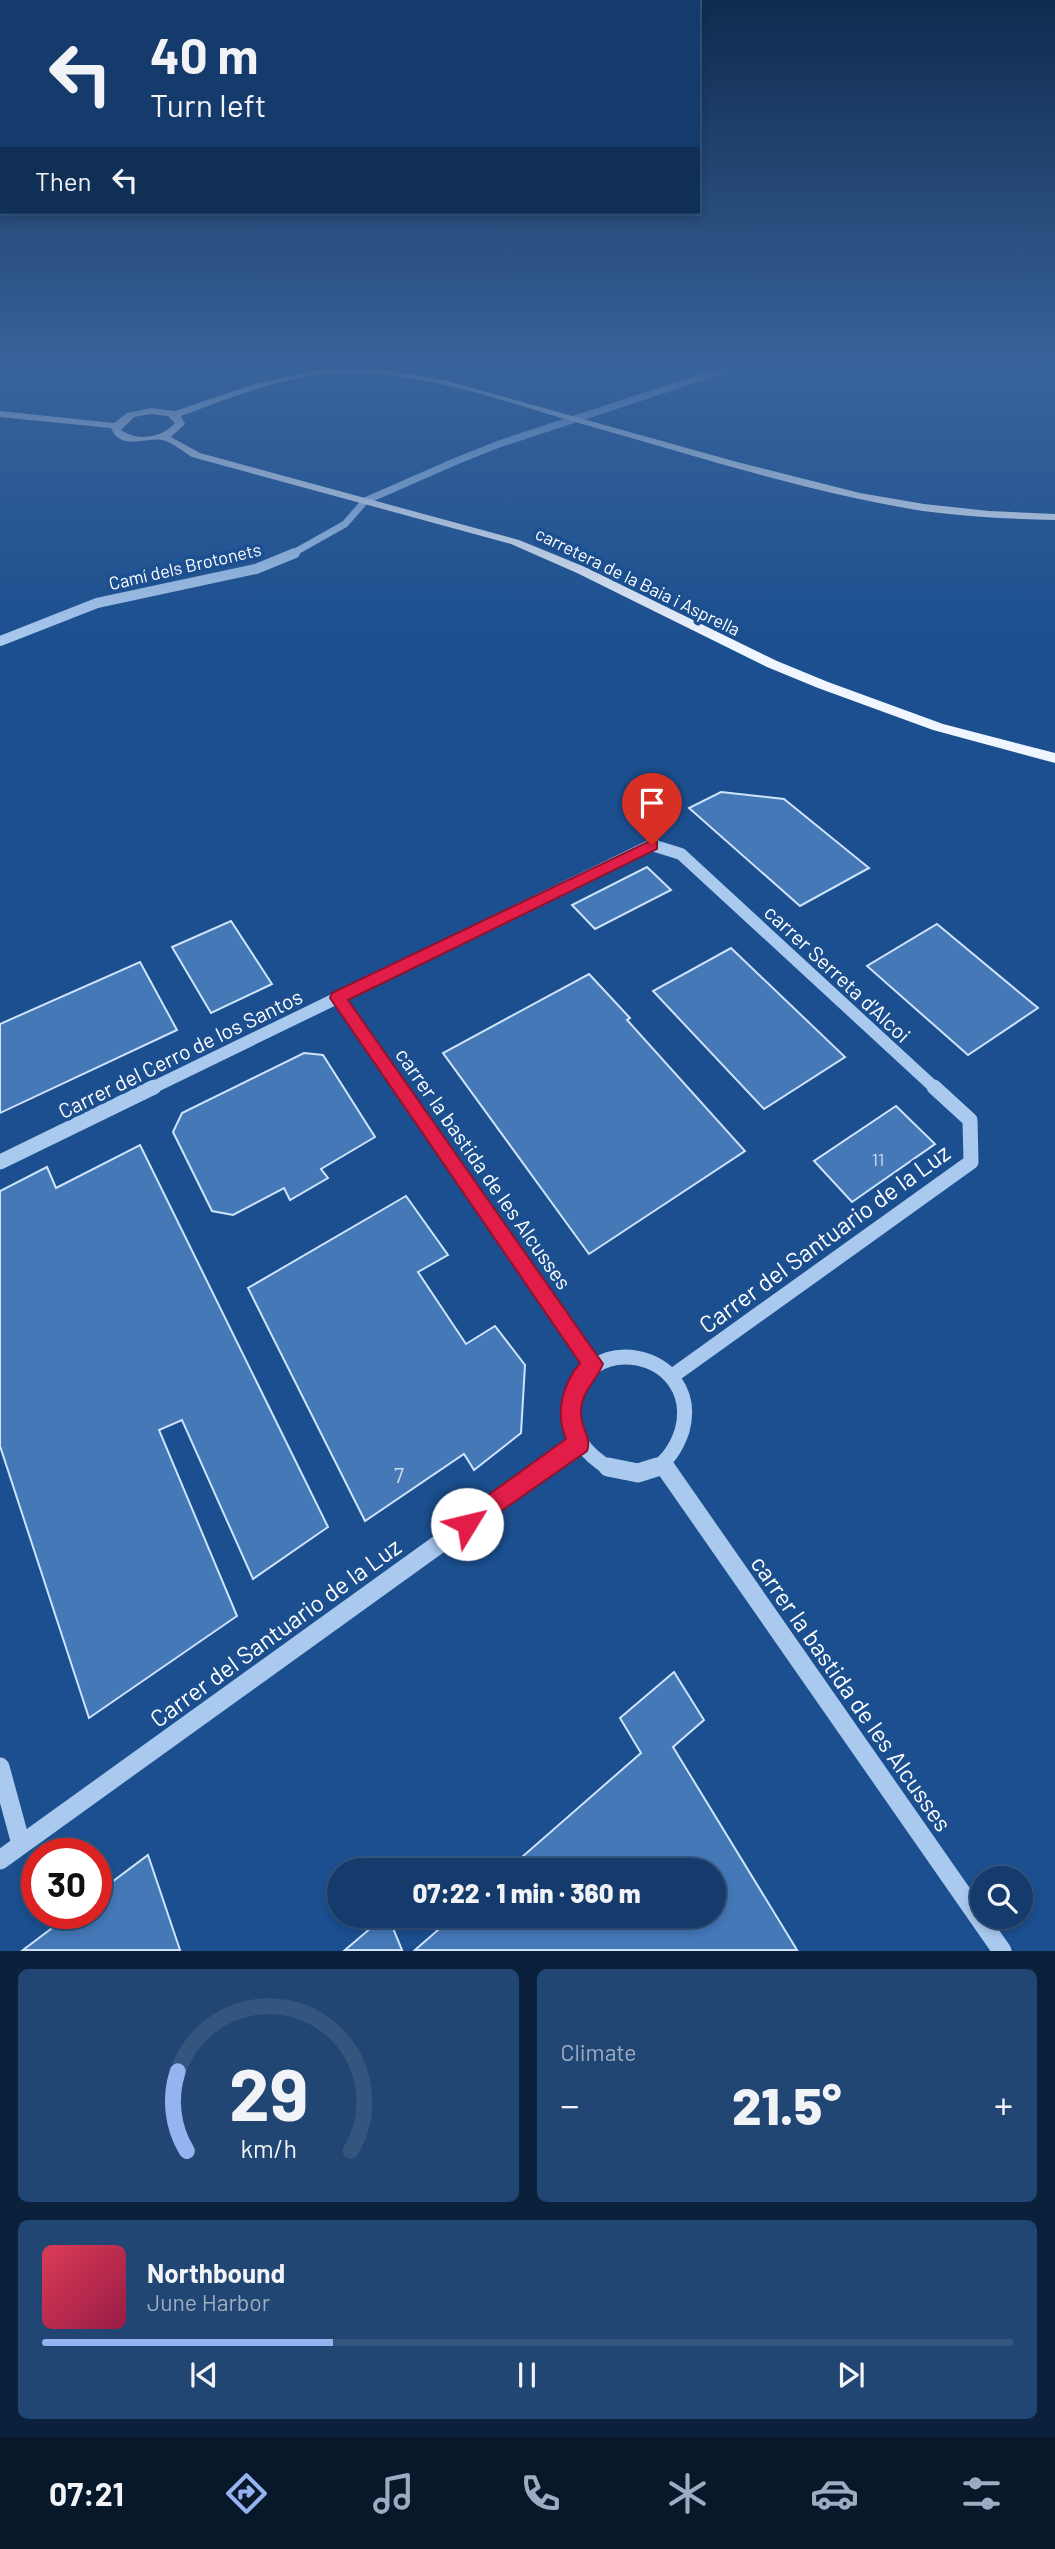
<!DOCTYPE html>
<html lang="en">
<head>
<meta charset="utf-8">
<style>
  body { margin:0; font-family:Barlow,sans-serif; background:#214673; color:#f1f3f6; height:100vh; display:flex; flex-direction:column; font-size:26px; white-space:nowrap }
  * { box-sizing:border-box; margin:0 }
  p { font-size:23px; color:#9dadc1 }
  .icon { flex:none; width:38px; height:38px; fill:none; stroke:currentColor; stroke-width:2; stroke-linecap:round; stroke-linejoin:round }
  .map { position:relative; height:1951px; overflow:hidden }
  .sheet { display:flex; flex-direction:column; gap:18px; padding:18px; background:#0b203b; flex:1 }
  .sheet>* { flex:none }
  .hud { position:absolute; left:0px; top:0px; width:700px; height:214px; box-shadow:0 4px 10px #0003,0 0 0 2px #33557e; background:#143b6b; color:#f1f3f6; overflow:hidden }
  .buttons { position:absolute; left:970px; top:1866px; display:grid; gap:14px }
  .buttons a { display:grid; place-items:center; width:63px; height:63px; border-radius:50%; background:#143b6b; box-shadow:0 4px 10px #0003,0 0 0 2px #33557e; font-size:35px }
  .speed { position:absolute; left:21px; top:1838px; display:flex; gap:14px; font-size:35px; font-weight:700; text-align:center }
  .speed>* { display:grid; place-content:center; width:91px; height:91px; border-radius:50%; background:#143b6b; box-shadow:0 4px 10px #0003,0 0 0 2px #33557e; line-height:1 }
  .speed .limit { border:10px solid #d22; background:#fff; color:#111 }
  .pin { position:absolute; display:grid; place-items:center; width:60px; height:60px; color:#fff; margin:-72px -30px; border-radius:50% 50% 50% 0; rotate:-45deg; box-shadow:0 0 7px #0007 }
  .pin .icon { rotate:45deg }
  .me { position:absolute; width:77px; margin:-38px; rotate:54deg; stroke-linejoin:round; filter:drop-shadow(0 0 5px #0008) }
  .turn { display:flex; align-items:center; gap:24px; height:147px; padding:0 35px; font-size:32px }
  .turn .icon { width:91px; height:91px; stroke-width:2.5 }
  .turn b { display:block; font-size:49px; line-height:60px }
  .then { display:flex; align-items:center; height:66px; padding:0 35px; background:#0003; gap:14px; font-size:26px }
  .big { font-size:52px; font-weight:800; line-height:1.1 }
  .sheet .widget { flex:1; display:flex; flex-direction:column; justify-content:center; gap:10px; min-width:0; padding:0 24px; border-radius:10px; background:#214673 }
  .sheet .dial { align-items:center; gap:0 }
  .dial svg { height:182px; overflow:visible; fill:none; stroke:#33557e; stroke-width:7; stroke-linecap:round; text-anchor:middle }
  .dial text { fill:#f1f3f6; stroke:none }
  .song { display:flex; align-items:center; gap:21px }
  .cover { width:84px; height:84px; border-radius:10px; background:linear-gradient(135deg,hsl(350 70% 55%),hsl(340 70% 35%)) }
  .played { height:7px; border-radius:4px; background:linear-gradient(90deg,#95b2f1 30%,#33557e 30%) }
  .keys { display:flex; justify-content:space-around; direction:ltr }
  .heat { display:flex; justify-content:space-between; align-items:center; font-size:38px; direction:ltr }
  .sheet .tiles { flex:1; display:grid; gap:18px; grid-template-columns:1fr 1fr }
  .widget:last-child { grid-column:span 2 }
  .trip { position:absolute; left:327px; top:1858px; width:399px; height:70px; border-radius:35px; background:#143b6b; box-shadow:0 4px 10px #0003,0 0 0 2px #33557e; font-weight:800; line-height:70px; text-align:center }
  .menu { display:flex; height:112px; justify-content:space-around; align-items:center; background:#08182b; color:#9dadc1 }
  .menu .icon { width:49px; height:49px }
  .menu .active { color:#95b2f1 }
  .menu b { font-size:32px; color:#f1f3f6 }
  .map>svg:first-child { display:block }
  .building { fill:#4478b7; stroke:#cfe3fa; stroke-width:2 }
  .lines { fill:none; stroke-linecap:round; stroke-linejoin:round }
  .minor-far4 { stroke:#a9c9ee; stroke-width:7 }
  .minor-far3 { stroke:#a9c9ee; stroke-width:10 }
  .minor-far2 { stroke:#a9c9ee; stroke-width:12 }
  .minor-far1 { stroke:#a9c9ee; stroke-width:15 }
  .minor { stroke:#a9c9ee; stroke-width:19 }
  .major { fill:#f0f6ff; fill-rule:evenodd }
  .route { fill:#e11d48; stroke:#92132f; stroke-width:2 }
  .labels { text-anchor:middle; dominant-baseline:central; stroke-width:7; stroke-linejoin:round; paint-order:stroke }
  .far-street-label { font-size:18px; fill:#fff; stroke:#1b4f8f }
  .number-label { font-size:18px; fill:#d0dded }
  .street-label { font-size:21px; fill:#fff; stroke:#1b4f8f }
  .near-number-label { font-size:21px; fill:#d0dded }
  .near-street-label { font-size:24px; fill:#fff; stroke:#1b4f8f }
</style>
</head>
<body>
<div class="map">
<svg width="1055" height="1951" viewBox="0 0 1055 1951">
  <rect width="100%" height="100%" fill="#1b4f8f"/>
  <path class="building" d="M721 792 784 799 869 868 800 906 689 808Z
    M647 867 671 890 595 929 572 905Z
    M231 921 272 984 211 1013 172 947Z
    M937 924 1038 1008 968 1055 867 966Z
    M731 948 845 1057 764 1109 653 991Z
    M140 962 177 1030 0 1113V1024Z
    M589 974 630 1018 627 1020 745 1151 589 1254 443 1053Z
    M304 1053 323 1055 375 1137 321 1169 328 1178 290 1200 284 1188 233 1215 212 1211 173 1132 182 1113Z
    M896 1106 935 1144 852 1202 814 1161Z
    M140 1145 328 1527 253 1579 182 1420 159 1430 237 1616 89 1718 0 1446V1191L47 1167 56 1188Z
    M406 1196 448 1255 418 1272 466 1344 495 1326 525 1365 521 1433 474 1470 464 1454 365 1521 248 1288Z
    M674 1672 704 1720 673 1747 797 1950H415L454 1916H714V1871H506L641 1753 620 1718Z
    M148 1855 180 1950H23L72 1913H96V1894Z
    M385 1916H388L402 1950H345Z"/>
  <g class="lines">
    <path class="minor-far4" d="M290 555 345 524 365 501 454 462 499 444 727 369"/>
    <path class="minor-far3" d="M0 641 97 603 256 569 295 553"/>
    <path class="minor-far2" d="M338 998 401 1089
      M150 1089 652 845 681 854 936 1089"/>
    <path class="minor-far1" d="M400 1087 593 1364
      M0 1162 154 1087
      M671 1377 971 1162 970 1120 934 1087
      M663 1464 666 1469
      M543 1469 579 1443
      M610 1469C589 1456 570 1437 572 1410 578 1325 704 1350 682 1431 677 1446 668 1461 654 1469"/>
    <path class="minor" d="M608 1467 638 1473 657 1467
      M665 1467 1002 1951
      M0 1767 21 1844
      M0 1860 546 1467"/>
    <path class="major" d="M324 369H377L444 380 737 462 860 493 924 504 989 511 1055 514V520C1011 519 967 517 923 511 808 493 697 456 586 425 508 403 426 371 344 373 287 374 233 397 181 416L185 424 171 437 200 453 519 540 585 567 777 661 828 682 943 724 1055 753V763L933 730 818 688 767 667 577 573 511 544 192 457C184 452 172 442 162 440 147 437 120 451 111 428L0 417V411L114 423 127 413 151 408 175 411 254 384ZM151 414 168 416 175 423C161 438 138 442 121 430L134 417Z"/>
  </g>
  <linearGradient id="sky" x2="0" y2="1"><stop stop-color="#0f2b4f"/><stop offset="0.57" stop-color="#39639b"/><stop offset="1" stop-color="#39639b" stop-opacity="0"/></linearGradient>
  <rect width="1055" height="642" fill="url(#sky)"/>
  <path class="route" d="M652 840 657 842V849L348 1000 603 1364C596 1382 580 1392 581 1414 581 1428 592 1438 587 1451L467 1535 459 1532 456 1524 459 1516 566 1439C555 1413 562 1385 580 1363L330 998 332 993Z"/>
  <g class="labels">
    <g class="far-street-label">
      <text transform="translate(185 566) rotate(-13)">Camí dels Brotonets</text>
      <text transform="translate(638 581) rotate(26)">carretera de la Baia i Asprella</text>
    </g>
    <g class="number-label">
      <text x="878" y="1159">11</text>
    </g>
    <g class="street-label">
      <text transform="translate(838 973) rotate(43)">carrer Serreta d'Alcoi</text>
      <text transform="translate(180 1053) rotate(-26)">Carrer del Cerro de los Santos</text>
      <text transform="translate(484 1168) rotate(55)">carrer la bastida de les Alcusses</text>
    </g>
    <g class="near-number-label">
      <text x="399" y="1474">7</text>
    </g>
    <g class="near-street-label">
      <text transform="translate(824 1238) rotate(-36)">Carrer del Santuario de la Luz</text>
      <text transform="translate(275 1632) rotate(-36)">Carrer del Santuario de la Luz</text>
      <text transform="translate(852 1693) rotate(55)">carrer la bastida de les Alcusses</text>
    </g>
  </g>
</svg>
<div class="buttons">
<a><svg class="icon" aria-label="search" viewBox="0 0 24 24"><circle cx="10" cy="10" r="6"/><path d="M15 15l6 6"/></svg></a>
</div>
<div class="speed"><div class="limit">30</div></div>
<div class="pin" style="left:652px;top:845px;background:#d93025"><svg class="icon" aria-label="arrive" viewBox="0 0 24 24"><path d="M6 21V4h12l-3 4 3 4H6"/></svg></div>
<svg class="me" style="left:467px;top:1524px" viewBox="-20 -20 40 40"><circle r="19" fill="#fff"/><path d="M0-13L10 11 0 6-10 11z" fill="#e11d48"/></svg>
<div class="trip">07:22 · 1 min · 360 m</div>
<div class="hud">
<div class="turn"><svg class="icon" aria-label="left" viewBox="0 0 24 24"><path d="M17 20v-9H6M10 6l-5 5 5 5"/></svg><div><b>40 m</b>Turn left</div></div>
<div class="then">Then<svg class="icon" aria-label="left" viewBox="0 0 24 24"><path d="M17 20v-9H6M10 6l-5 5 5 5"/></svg></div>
</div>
</div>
<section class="sheet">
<div class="tiles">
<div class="widget dial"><svg viewBox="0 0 100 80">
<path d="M14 69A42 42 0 1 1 86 69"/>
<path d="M14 69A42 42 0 0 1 10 34" stroke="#95b2f1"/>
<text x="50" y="56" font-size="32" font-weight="700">29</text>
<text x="50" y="72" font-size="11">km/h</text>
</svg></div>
<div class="widget"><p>Climate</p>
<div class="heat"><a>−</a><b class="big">21.5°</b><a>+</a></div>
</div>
<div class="widget">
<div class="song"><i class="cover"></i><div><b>Northbound</b><p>June Harbor</p></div></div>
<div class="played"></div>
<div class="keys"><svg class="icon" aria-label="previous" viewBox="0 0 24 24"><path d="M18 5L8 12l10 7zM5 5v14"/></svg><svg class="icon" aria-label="pause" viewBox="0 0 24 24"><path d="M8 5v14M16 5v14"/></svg><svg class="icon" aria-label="next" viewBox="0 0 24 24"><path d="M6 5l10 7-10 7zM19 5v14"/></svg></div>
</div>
</div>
</section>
<nav class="menu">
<b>07:21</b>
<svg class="icon active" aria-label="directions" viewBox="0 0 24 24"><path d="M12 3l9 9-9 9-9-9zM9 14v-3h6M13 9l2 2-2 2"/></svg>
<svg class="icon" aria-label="music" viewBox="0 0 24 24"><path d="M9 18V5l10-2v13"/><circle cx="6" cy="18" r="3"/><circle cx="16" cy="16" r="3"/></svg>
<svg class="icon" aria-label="phone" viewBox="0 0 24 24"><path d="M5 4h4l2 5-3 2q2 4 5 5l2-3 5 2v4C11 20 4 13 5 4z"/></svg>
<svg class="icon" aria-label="climate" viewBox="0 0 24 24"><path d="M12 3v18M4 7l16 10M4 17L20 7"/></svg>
<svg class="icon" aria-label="car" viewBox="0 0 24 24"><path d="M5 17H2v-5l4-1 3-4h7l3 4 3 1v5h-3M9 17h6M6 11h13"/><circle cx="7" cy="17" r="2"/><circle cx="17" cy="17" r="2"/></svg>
<svg class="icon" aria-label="filters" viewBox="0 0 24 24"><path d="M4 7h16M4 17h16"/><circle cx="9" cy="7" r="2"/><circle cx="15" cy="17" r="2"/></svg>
</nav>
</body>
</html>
